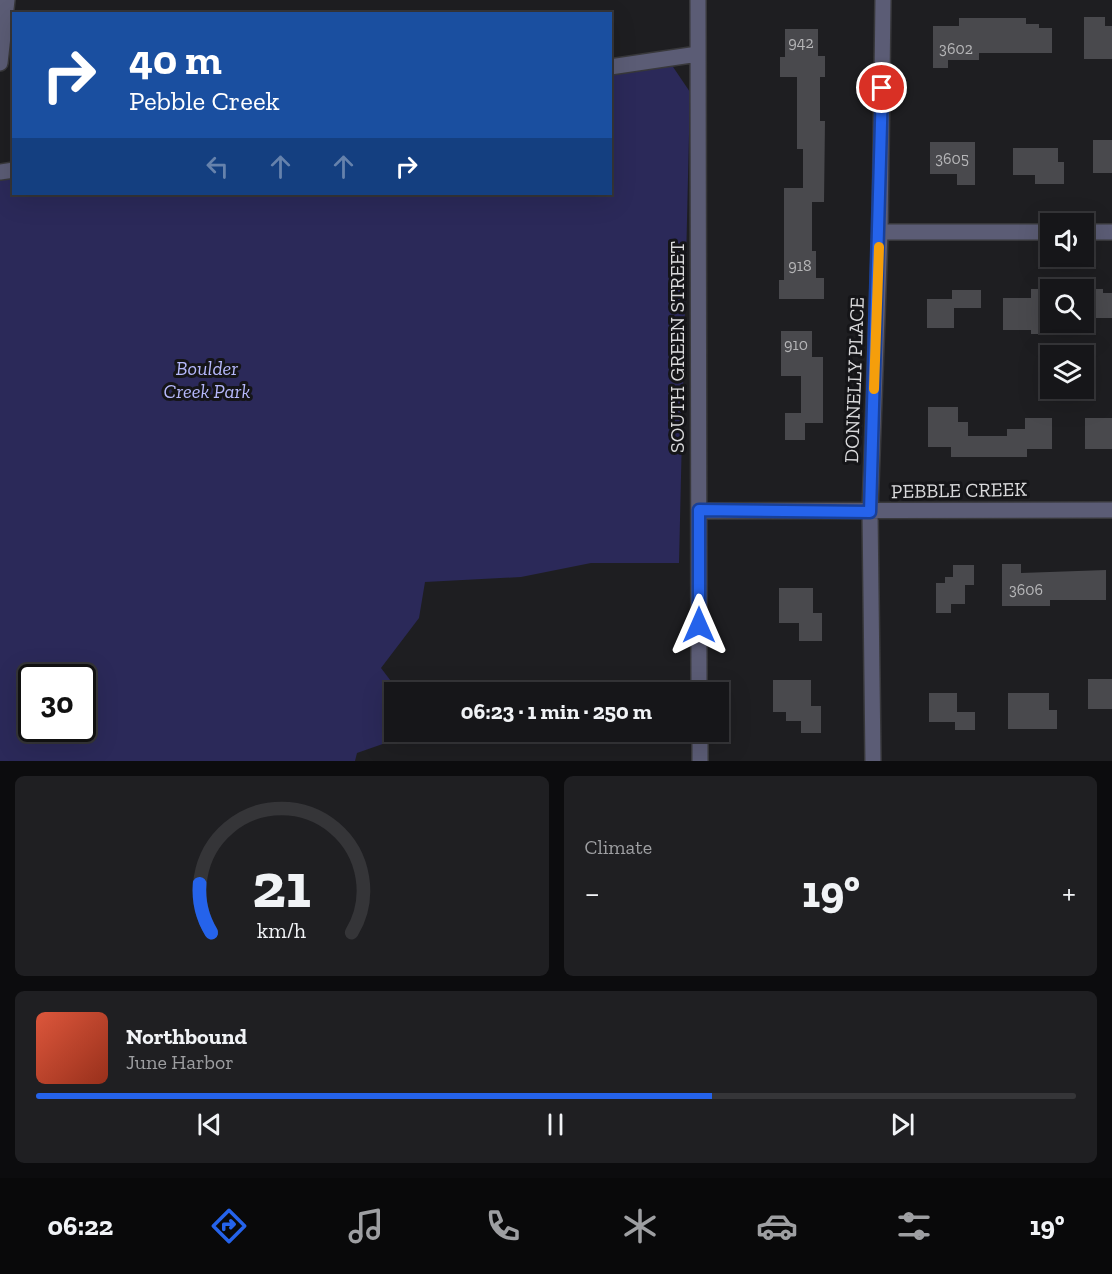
<!DOCTYPE html>
<html lang="en">
<head>
<meta charset="utf-8">
<style>
  body { margin:0; font-family:"Zilla Slab",serif; background:#1f1f22; color:#f1f3f6; height:100vh; display:flex; flex-direction:column; font-size:22px; white-space:nowrap }
  * { box-sizing:border-box; margin:0 }
  p { font-size:20px; color:#9e9fa2 }
  .icon { flex:none; width:33px; height:33px; fill:none; stroke:currentColor; stroke-width:2; stroke-linecap:round; stroke-linejoin:round }
  .map { position:relative; height:761px; overflow:hidden }
  .drawer { display:flex; flex-direction:column; gap:15px; padding:15px; background:#0c0c0e; flex:1 }
  .drawer>* { flex:none }
  .banner { position:absolute; left:12px; top:12px; width:600px; height:183px; border-radius:0px; box-shadow:0 6px 24px #0002,0 0 0 2px #353538; background:#1a4fa0; color:#fff; overflow:hidden }
  .controls { position:absolute; left:1040px; top:213px; display:grid; gap:12px }
  .controls a { display:grid; place-items:center; width:54px; height:54px; border-radius:0px; background:#161619; box-shadow:0 6px 24px #0002,0 0 0 2px #353538; font-size:30px }
  .speed { position:absolute; left:18px; top:664px; display:flex; gap:12px; font-size:30px; font-weight:700; text-align:center }
  .speed>* { display:grid; place-content:center; width:78px; height:78px; border-radius:50%; background:#161619; box-shadow:0 6px 24px #0002,0 0 0 2px #353538; line-height:1 }
  .speed .limit { border:3px solid #111; border-radius:9px; background:#fff; color:#111 }
  .pin { position:absolute; display:grid; place-items:center; width:51px; height:51px; color:#fff; margin:-26px; border:3px solid #fff; border-radius:50%; box-shadow:0 2px 6px #0007 }
  .me { position:absolute; width:66px; margin:-33px; rotate:0deg; stroke-linejoin:round; filter:drop-shadow(0 0 4px #0008) }
  .turn { display:flex; align-items:center; gap:21px; height:126px; padding:0 18px; font-size:27px }
  .turn .icon { width:78px; height:78px; stroke-width:2.5 }
  .turn b { display:block; font-size:42px; line-height:51px }
  .lanes { display:flex; align-items:center; height:57px; padding:0 18px; background:#0003; justify-content:center; gap:30px; direction:ltr }
  .lanes .off { opacity:.35 }
  .big { font-size:45px; font-weight:800; line-height:1.1 }
  .drawer .card { flex:1; display:flex; flex-direction:column; justify-content:center; gap:9px; min-width:0; padding:0 21px; border-radius:9px; background:#1f1f22 }
  .drawer .dial { align-items:center; gap:0 }
  .dial svg { height:156px; overflow:visible; fill:none; stroke:#353538; stroke-width:7; stroke-linecap:round; text-anchor:middle }
  .dial text { fill:#f1f3f6; stroke:none }
  .song { display:flex; align-items:center; gap:18px }
  .cover { width:72px; height:72px; border-radius:9px; background:linear-gradient(135deg,hsl(10 70% 55%),hsl(10 70% 35%)) }
  .played { height:6px; border-radius:3px; background:linear-gradient(90deg,#2563eb 65%,#353538 65%) }
  .keys { display:flex; justify-content:space-around; direction:ltr }
  .heat { display:flex; justify-content:space-between; align-items:center; font-size:33px; direction:ltr }
  .drawer .tiles { flex:1; display:grid; gap:15px; grid-template-columns:1fr 1fr }
  .card:last-child { grid-column:span 2 }
  .trip { position:absolute; left:384px; top:682px; width:345px; height:60px; border-radius:0px; background:#161619; box-shadow:0 6px 24px #0002,0 0 0 2px #353538; font-weight:800; line-height:60px; text-align:center }
  .tab-bar { display:flex; height:96px; justify-content:space-around; align-items:center; background:#09090a; color:#9e9fa2 }
  .tab-bar .icon { width:42px; height:42px }
  .tab-bar .on { color:#2563eb }
  .tab-bar b { font-size:27px; color:#f1f3f6 }
  .map>svg:first-child { display:block }
  .green { fill:#2b2959; fill-rule:evenodd }
  .building { fill:#49494d }
  .lines { fill:none; stroke-linecap:round; stroke-linejoin:round }
  .minor-casing { stroke:#38383b; stroke-width:18 }
  .minor { stroke:#5b5c75; stroke-width:15 }
  .route-casing { stroke:#184099; stroke-width:15 }
  .route { stroke:#2563eb; stroke-width:10 }
  .slow { stroke:#f59e0b; stroke-width:10 }
  .labels { text-anchor:middle; dominant-baseline:central; stroke-width:6; stroke-linejoin:round; paint-order:stroke }
  .number-label { font-size:16px; fill:#b6b6b8 }
  .street-label { font-size:20px; fill:#dadadc; stroke:#151518 }
  .park-label { font-size:20px; font-style:italic; fill:#b6b9fc; stroke:#151518 }
</style>
</head>
<body>
<div class="map">
<svg width="1112" height="761" viewBox="0 0 1112 761">
  <rect width="100%" height="100%" fill="#1e1e21"/>
  <path class="green" d="M667 58 690 92 679 563H591L521 577 425 582 419 618 381 668 400 693H394V732H417L357 753 355 761H0V172L13 170 14 194H610L611 67ZM32 678H82V729H32Z"/>
  <path class="building" d="M1084 17H1105V26H1112V59H1084Z
    M959 18H1026V24H1039V28H1052V53H979V60H948V68H933V26H959Z
    M785 29H818V56H825V77H820V121H825L824 202H812V251H816V278H824V299H779V280H784V188H803V149H797V77H780V57H785Z
    M1093 140H1112V173H1093Z
    M930 142H975V185H957V174H930Z
    M1013 148H1058V162H1064V184H1035V175H1013Z
    M1031 289H1050V334H1031V330H1003V298H1031Z
    M1083 289H1103V293H1112V318H1083Z
    M952 290H981V308H954V328H927V299H952Z
    M781 331H812V357H823V423H805V440H785V413H801V376H781Z
    M928 407H958V422H968V436H1007V429H1025V418H1052V449H1027V457H951V447H928Z
    M1085 418H1112V449H1085Z
    M1002 564H1021V573L1106 570V600H1050V606H1002Z
    M953 565H974V585H965V604H951V613H936V583H945V577H953Z
    M779 588H813V613H822V641H799V623H779Z
    M1088 679H1112V709H1088Z
    M773 680H811V706H821V733H801V721H786V712H773Z
    M929 693H957V712H975V730H955V722H929Z
    M1008 693H1049V710H1057V729H1008Z"/>
  <g class="lines">
    <defs>
      <path id="minor" d="M698 0 699 693
        M0 63 7 0
        M610 67 698 54
        M0 172 14 170
        M880 232H1050
        M1083 232H1112
        M699 511 1112 510
        M700 732V761
        M873 761 870 512 880 232 883 0"/>
    </defs>
    <use href="#minor" class="minor-casing"/>
    <use href="#minor" class="minor"/>
  </g>
  <g class="lines">
    <defs>
      <path id="route" d="M699 625V510L870 512 882 88"/>
    </defs>
    <use href="#route" class="route-casing"/>
    <use href="#route" class="route"/>
    <path class="slow" d="M874 389 879 247"/>
  </g>
  <g class="labels">
    <g class="number-label">
      <text x="801" y="42">942</text>
      <text x="956" y="48">3602</text>
      <text x="952" y="158">3605</text>
      <text x="800" y="265">918</text>
      <text x="796" y="344">910</text>
      <text x="1026" y="589">3606</text>
    </g>
    <g class="street-label">
      <text transform="translate(677 347) rotate(-90)">SOUTH GREEN STREET</text>
      <text transform="translate(854 380) rotate(-88)">DONNELLY PLACE</text>
      <text transform="translate(959 490) rotate(-1)">PEBBLE CREEK</text>
    </g>
    <g class="park-label">
      <text x="207" y="368">Boulder<tspan x="207" dy="23">Creek Park</tspan></text>
    </g>
  </g>
</svg>
<div class="controls">
<a><svg class="icon" aria-label="sound" viewBox="0 0 24 24"><path d="M4 9h4l5-4v14l-5-4H4zM17 9q2 3 0 6"/></svg></a>
<a><svg class="icon" aria-label="search" viewBox="0 0 24 24"><circle cx="10" cy="10" r="6"/><path d="M15 15l6 6"/></svg></a>
<a><svg class="icon" aria-label="layers" viewBox="0 0 24 24"><path d="M12 4l9 5-9 5-9-5zM3 14l9 5 9-5"/></svg></a>
</div>
<div class="speed"><div class="limit">30</div></div>
<div class="pin" style="left:882px;top:88px;background:#d93025"><svg class="icon" aria-label="arrive" viewBox="0 0 24 24"><path d="M6 21V4h12l-3 4 3 4H6"/></svg></div>
<svg class="me" style="left:699px;top:625px" viewBox="-20 -20 40 40"><path d="M0-17L14 15 0 8-14 15z" fill="#2563eb" stroke="#fff" stroke-width="4"/></svg>
<div class="trip">06:23 · 1 min · 250 m</div>
<div class="banner">
<div class="turn"><svg class="icon" aria-label="right" viewBox="0 0 24 24"><path d="M7 20v-9h11M14 6l5 5-5 5"/></svg><div><b>40 m</b>Pebble Creek</div></div>
<div class="lanes"><svg class="icon off" aria-label="left" viewBox="0 0 24 24"><path d="M17 20v-9H6M10 6l-5 5 5 5"/></svg><svg class="icon off" aria-label="ahead" viewBox="0 0 24 24"><path d="M12 20V5M6 11l6-6 6 6"/></svg><svg class="icon off" aria-label="ahead" viewBox="0 0 24 24"><path d="M12 20V5M6 11l6-6 6 6"/></svg><svg class="icon" aria-label="right" viewBox="0 0 24 24"><path d="M7 20v-9h11M14 6l5 5-5 5"/></svg></div>
</div>
</div>
<section class="drawer">
<div class="tiles">
<div class="card dial"><svg viewBox="0 0 100 80">
<path d="M14 69A42 42 0 1 1 86 69"/>
<path d="M14 69A42 42 0 0 1 8 44" stroke="#2563eb"/>
<text x="50" y="56" font-size="32" font-weight="700">21</text>
<text x="50" y="72" font-size="11">km/h</text>
</svg></div>
<div class="card"><p>Climate</p>
<div class="heat"><a>−</a><b class="big">19°</b><a>+</a></div>
</div>
<div class="card">
<div class="song"><i class="cover"></i><div><b>Northbound</b><p>June Harbor</p></div></div>
<div class="played"></div>
<div class="keys"><svg class="icon" aria-label="previous" viewBox="0 0 24 24"><path d="M18 5L8 12l10 7zM5 5v14"/></svg><svg class="icon" aria-label="pause" viewBox="0 0 24 24"><path d="M8 5v14M16 5v14"/></svg><svg class="icon" aria-label="next" viewBox="0 0 24 24"><path d="M6 5l10 7-10 7zM19 5v14"/></svg></div>
</div>
</div>
</section>
<nav class="tab-bar">
<b>06:22</b>
<svg class="icon on" aria-label="directions" viewBox="0 0 24 24"><path d="M12 3l9 9-9 9-9-9zM9 14v-3h6M13 9l2 2-2 2"/></svg>
<svg class="icon" aria-label="music" viewBox="0 0 24 24"><path d="M9 18V5l10-2v13"/><circle cx="6" cy="18" r="3"/><circle cx="16" cy="16" r="3"/></svg>
<svg class="icon" aria-label="phone" viewBox="0 0 24 24"><path d="M5 4h4l2 5-3 2q2 4 5 5l2-3 5 2v4C11 20 4 13 5 4z"/></svg>
<svg class="icon" aria-label="climate" viewBox="0 0 24 24"><path d="M12 3v18M4 7l16 10M4 17L20 7"/></svg>
<svg class="icon" aria-label="car" viewBox="0 0 24 24"><path d="M5 17H2v-5l4-1 3-4h7l3 4 3 1v5h-3M9 17h6M6 11h13"/><circle cx="7" cy="17" r="2"/><circle cx="17" cy="17" r="2"/></svg>
<svg class="icon" aria-label="filters" viewBox="0 0 24 24"><path d="M4 7h16M4 17h16"/><circle cx="9" cy="7" r="2"/><circle cx="15" cy="17" r="2"/></svg>
<b>19°</b>
</nav>
</body>
</html>
